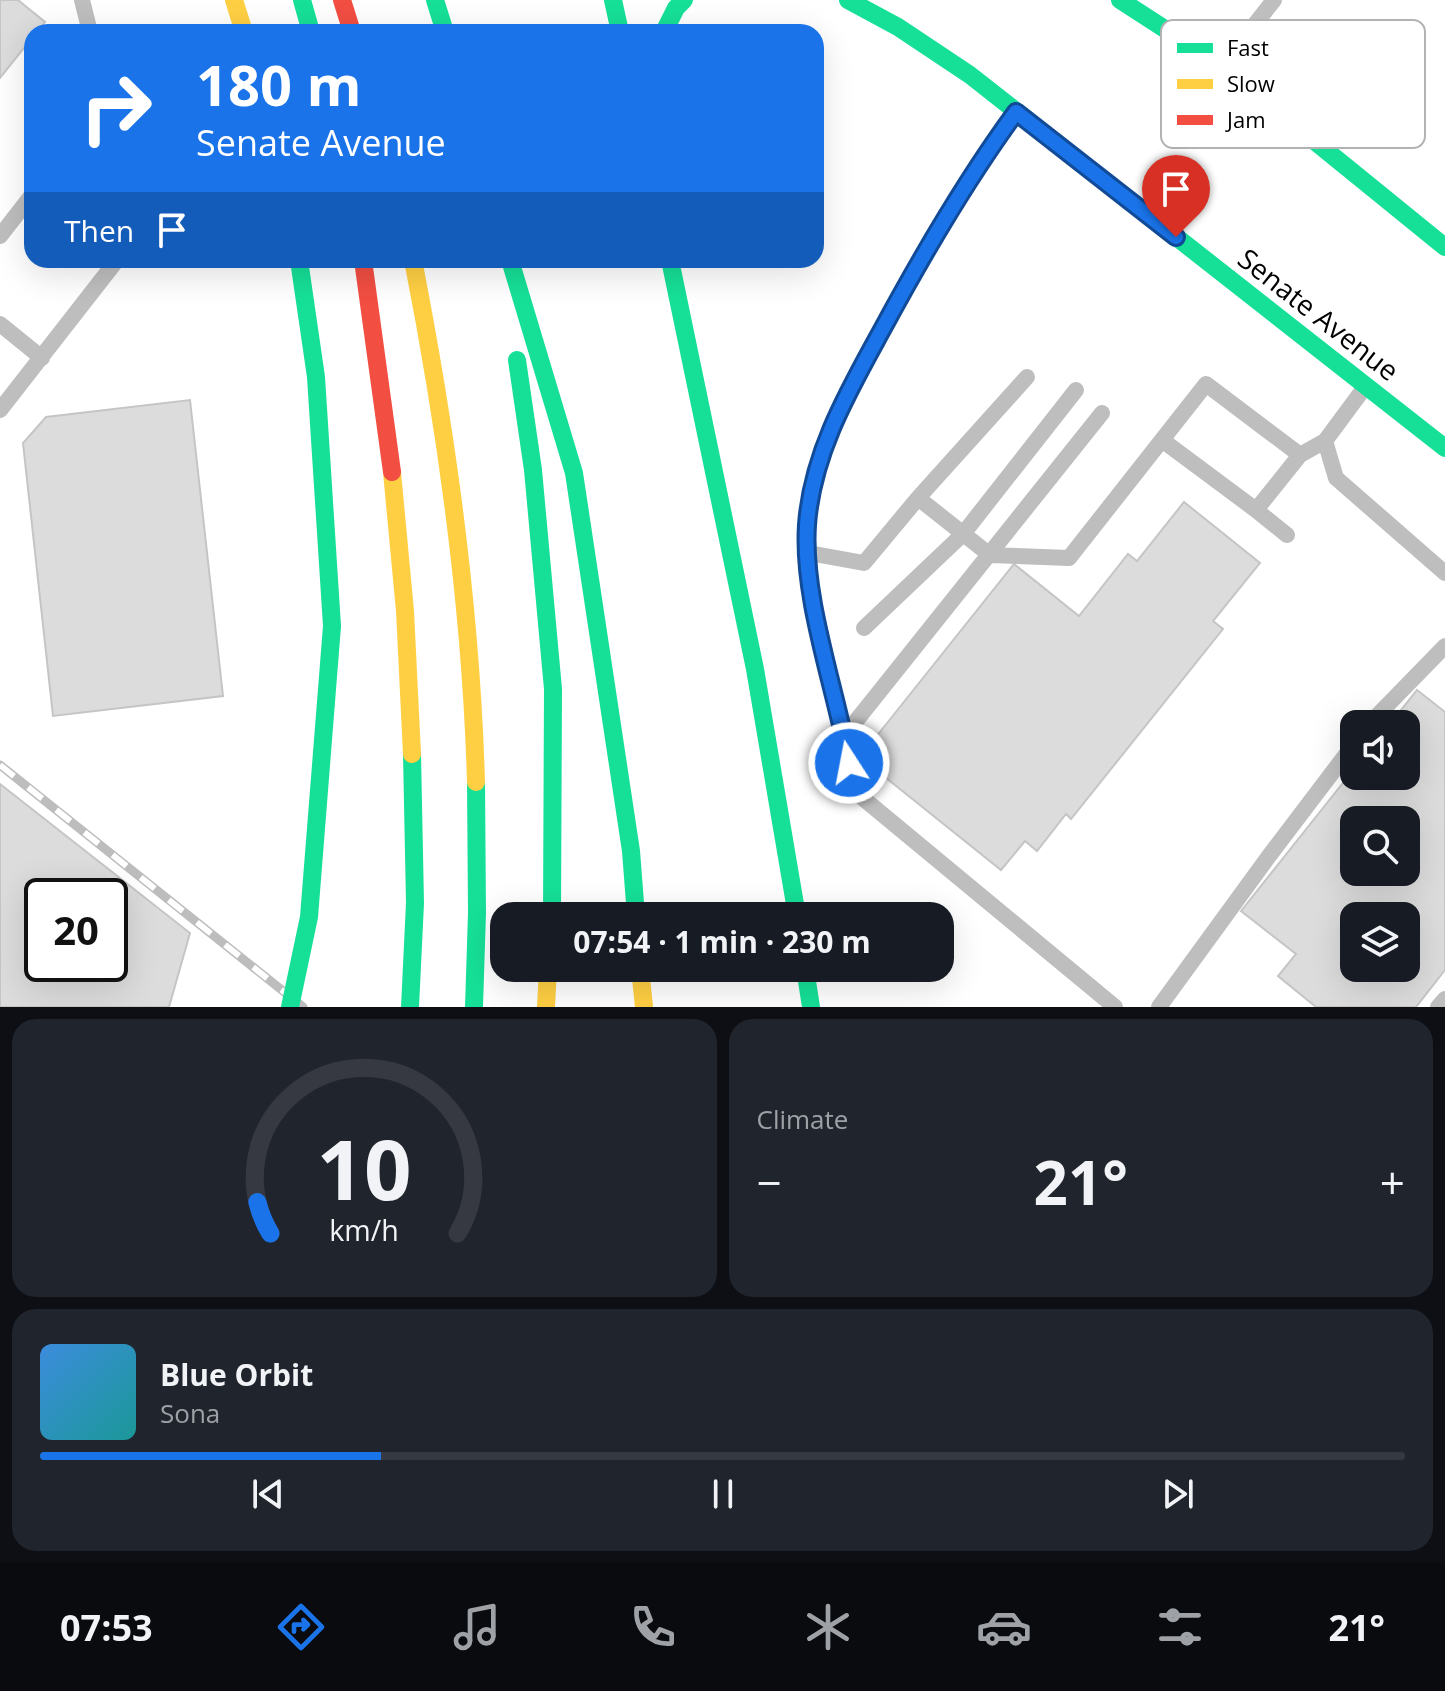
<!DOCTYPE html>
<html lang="en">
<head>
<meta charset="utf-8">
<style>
  body { margin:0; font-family:"Open Sans",sans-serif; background:#20242c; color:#f1f3f6; height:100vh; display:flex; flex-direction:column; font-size:30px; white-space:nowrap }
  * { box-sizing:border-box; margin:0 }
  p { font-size:26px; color:#9ea1a6 }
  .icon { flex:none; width:44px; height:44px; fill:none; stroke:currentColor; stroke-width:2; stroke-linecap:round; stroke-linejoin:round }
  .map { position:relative; height:1007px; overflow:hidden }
  .side { display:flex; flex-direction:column; gap:12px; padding:12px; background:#0d0f14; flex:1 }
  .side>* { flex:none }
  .hud { position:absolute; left:24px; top:24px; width:800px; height:244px; border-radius:24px; box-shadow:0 8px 32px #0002; background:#1a73e8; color:#fff; overflow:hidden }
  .controls { position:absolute; left:1340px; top:710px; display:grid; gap:16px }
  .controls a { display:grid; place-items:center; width:80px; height:80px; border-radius:16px; background:#171b24; box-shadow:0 8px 32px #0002; font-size:40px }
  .speed { position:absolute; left:24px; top:878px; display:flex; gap:16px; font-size:40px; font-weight:700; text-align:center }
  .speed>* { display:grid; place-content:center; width:104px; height:104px; border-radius:50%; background:#171b24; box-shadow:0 8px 32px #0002; line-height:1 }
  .speed .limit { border:4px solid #111; border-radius:12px; background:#fff; color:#111 }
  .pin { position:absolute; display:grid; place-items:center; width:68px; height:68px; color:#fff; margin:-82px -34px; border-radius:50% 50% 50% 0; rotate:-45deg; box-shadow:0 0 8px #0007 }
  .pin .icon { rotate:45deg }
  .me { position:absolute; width:88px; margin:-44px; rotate:349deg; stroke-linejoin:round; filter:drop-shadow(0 0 6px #0008) }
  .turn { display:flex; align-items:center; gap:28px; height:168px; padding:0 40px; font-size:36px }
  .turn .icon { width:104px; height:104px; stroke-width:2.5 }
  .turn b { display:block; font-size:56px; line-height:68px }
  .then { display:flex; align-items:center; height:76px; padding:0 40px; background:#0003; gap:16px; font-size:30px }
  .big { font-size:60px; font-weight:700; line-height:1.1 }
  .side .widget { flex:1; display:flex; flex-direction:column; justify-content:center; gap:12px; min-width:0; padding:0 28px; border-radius:24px; background:#20242c }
  .side .dial { align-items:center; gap:0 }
  .dial svg { height:208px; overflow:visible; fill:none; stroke:#363941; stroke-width:7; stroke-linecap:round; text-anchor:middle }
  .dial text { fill:#f1f3f6; stroke:none }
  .song { display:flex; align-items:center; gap:24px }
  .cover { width:96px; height:96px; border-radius:12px; background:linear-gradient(135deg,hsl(210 70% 55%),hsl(180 70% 35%)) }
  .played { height:8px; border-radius:4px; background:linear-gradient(90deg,#1a73e8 25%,#363941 25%) }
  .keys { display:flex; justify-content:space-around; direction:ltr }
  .heat { display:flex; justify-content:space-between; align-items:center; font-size:44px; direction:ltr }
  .side .tiles { flex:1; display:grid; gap:12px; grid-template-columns:1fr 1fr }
  .widget:last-child { grid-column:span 2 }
  .trip { position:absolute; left:490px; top:902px; width:464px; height:80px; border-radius:24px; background:#171b24; box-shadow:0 8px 32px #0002; font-weight:700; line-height:80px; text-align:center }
  .menu { display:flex; height:128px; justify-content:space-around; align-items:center; background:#090b0e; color:#9ea1a6 }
  .menu .icon { width:56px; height:56px }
  .menu .selected { color:#1a73e8 }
  .menu b { font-size:36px; color:#f1f3f6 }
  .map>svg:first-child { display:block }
  .building { fill:#dcdcdc; stroke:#c5c5c5; stroke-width:2; fill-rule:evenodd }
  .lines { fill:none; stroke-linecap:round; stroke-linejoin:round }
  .lane { stroke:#bebebe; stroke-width:16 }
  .fast { stroke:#16e098; stroke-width:18 }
  .slow { stroke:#ffcf43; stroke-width:18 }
  .jam { stroke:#f24e42; stroke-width:18 }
  .rail-casing { stroke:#bdbdbd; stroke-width:9 }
  .rail { stroke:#fff; stroke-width:6; stroke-dasharray:18; stroke-linecap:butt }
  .fast-bridge { stroke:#16e098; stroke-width:18 }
  .route-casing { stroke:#114b97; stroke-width:20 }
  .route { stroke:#1a73e8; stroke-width:14 }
  .labels { text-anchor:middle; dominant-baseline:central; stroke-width:6; stroke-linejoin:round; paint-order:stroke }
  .street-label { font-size:28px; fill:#000; stroke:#fff }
  .key { fill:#fff; stroke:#b2b2b2; stroke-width:2 }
  .key-label { font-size:22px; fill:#000 }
</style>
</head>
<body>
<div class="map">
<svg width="1445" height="1007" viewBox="0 0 1445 1007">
  <rect width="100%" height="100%" fill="#fff"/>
  <path class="building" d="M0 0H18L45 22 37 32H32V38L0 78Z
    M190 400 223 696 53 716 23 443 46 417Z
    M1184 502 1260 563 1213 621 1223 629 1071 819 1066 814 1037 851 1025 841 1001 870 860 757 1014 564 1079 616 1128 554 1137 561Z
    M1417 690 1445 712V970L1416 1007H1316L1278 976 1296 954 1241 911 1354 769V776H1406V724H1390ZM1354 820H1406V872H1354ZM1354 916H1406V968H1354Z
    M0 784 190 933 169 1007H0ZM42 896H110V964H42Z"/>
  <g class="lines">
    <path class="lane" d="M82 0 90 32
      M1223 65 1274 0
      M0 236 32 195
      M0 324 42 358
      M1365 387 1325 441 1336 478 1445 573
      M0 410 117 260
      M1102 413 844 736 853 790 1115 1007
      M1162 440 1256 510 1300 455
      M918 498 990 555 1069 558 1206 384 1300 455 1325 441
      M1256 510 1287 535
      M809 553 864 563 918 498 1027 377
      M864 628 963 534 1076 390
      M1369 724 1445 646
      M844 736 811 591 807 525 822 448 852 385 913 272 984 157 1016 113
      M1159 1007 1269 856 1354 744
      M1438 1007 1445 999"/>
    <path class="fast" d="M302 0 311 32
      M435 0 445 32
      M613 0 620 32
      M848 0 898 27 970 75 1445 448
      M1120 0 1222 66 1445 247
      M664 32 676 8 684 0
      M299 260 316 377 332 626
      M510 260 574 473 631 851 636 916
      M670 260 755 669 797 916
      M517 360 533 470 553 689 552 916
      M805 968 811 1007
      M410 1007 415 903 412 754
      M474 1007 477 913 476 782"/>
    <path class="slow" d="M234 0 244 32
      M413 260C447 433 471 606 476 782
      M392 472 405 611 412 754
      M640 968 644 1007
      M546 1007 548 968"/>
    <path class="jam" d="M342 0 352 32
      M363 260 392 472"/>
    <defs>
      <path id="rail" d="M0 765 303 1007"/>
    </defs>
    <use href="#rail" class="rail-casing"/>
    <use href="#rail" class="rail"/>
    <path class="fast-bridge" d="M290 1007 309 917 332 626"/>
  </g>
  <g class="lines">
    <defs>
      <path id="route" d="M849 763C836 689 802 599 807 525 812 453 849 390 883 328 923 254 966 180 1016 112L1176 237"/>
    </defs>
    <use href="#route" class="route-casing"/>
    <use href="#route" class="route"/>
  </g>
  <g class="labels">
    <g class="street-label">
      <text transform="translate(1319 314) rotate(38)">Senate Avenue</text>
    </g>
  </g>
  <rect x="1161" y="20" width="264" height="128" rx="12" class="key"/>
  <rect x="1177" y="43" width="36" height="10" fill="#16e098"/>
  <rect x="1177" y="79" width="36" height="10" fill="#ffcf43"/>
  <rect x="1177" y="115" width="36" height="10" fill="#f24e42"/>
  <g class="key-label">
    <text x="1227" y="56">Fast</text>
    <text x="1227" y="92">Slow</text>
    <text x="1227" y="128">Jam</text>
  </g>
</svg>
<div class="controls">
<a><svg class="icon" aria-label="sound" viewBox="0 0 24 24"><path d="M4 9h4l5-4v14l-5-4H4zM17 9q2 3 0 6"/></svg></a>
<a><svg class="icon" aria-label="search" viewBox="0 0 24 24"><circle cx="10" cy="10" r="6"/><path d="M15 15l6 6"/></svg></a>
<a><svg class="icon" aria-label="layers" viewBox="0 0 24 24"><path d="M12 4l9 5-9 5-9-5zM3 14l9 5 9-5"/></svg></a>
</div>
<div class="speed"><div class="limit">20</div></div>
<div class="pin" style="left:1176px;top:237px;background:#d93025"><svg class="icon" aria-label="arrive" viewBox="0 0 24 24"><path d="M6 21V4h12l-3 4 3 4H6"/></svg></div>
<svg class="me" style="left:849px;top:763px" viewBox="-20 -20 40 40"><circle r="17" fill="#1a73e8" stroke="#fff" stroke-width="3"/><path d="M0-11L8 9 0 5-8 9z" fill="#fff"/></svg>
<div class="trip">07:54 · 1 min · 230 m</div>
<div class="hud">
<div class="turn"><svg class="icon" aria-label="right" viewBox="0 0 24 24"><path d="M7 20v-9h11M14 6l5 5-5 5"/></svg><div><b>180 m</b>Senate Avenue</div></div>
<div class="then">Then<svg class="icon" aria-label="arrive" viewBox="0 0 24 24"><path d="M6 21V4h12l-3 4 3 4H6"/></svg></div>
</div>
</div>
<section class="side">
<div class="tiles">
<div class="widget dial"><svg viewBox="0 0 100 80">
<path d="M14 69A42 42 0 1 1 86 69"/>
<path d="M14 69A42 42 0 0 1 9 57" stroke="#1a73e8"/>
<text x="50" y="56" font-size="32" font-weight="700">10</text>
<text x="50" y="72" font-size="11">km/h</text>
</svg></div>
<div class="widget"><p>Climate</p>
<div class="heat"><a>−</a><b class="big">21°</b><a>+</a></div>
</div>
<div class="widget">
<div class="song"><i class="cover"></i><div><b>Blue Orbit</b><p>Sona</p></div></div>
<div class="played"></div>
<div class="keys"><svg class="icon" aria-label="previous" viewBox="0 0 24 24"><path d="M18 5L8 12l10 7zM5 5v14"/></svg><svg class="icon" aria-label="pause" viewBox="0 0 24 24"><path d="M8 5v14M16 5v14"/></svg><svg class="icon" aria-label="next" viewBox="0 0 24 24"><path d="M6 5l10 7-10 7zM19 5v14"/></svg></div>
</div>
</div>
</section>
<nav class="menu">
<b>07:53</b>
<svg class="icon selected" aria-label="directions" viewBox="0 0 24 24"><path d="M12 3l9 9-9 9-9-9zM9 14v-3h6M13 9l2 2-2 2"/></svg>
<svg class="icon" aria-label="music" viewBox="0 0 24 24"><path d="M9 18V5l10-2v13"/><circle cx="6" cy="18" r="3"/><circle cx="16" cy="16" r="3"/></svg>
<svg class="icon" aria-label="phone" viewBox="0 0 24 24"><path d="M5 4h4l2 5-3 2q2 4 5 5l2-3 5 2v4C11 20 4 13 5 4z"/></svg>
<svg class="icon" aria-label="climate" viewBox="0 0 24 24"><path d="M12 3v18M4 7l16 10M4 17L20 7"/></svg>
<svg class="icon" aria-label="car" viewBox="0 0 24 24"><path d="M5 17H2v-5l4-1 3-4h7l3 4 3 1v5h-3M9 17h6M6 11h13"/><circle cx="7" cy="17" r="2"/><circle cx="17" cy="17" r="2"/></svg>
<svg class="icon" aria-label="filters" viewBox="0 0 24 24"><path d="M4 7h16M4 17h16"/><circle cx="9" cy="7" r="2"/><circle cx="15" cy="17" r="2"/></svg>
<b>21°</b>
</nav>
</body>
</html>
